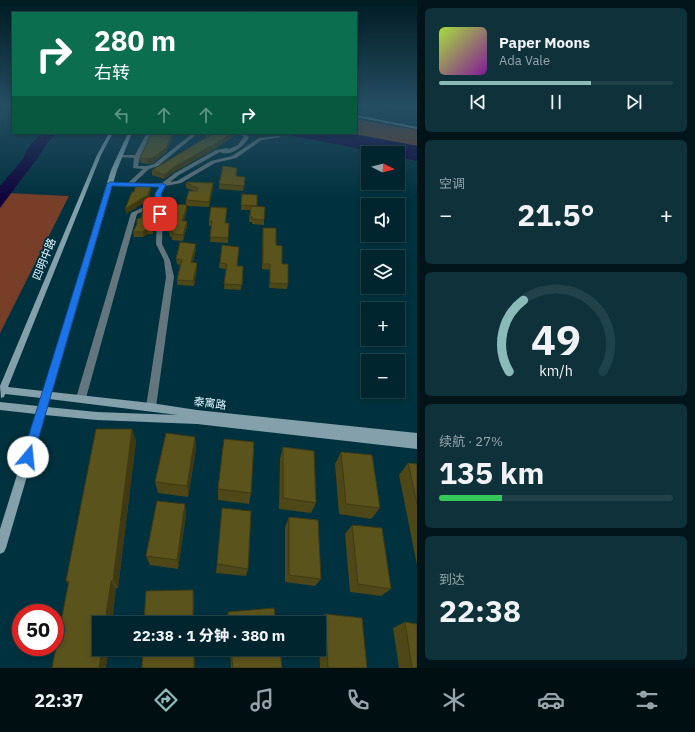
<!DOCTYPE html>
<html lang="zh">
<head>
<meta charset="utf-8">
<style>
  body { margin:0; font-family:"IBM Plex Sans","Noto Sans SC",sans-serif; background:#0e313a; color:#f1f3f6; height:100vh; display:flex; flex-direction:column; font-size:15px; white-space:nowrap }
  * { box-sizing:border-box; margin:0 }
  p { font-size:13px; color:#95a5aa }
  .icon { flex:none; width:22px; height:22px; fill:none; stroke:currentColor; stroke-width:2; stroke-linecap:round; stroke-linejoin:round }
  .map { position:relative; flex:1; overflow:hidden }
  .panel { display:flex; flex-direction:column; gap:8px; padding:8px; background:#001419; width:278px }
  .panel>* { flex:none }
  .top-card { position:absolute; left:12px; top:12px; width:345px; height:122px; border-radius:0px; box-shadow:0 2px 6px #0003,0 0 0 1px #22424a; background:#0b6e4f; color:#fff; overflow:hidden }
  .needle { width:26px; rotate:96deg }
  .controls { position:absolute; left:361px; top:146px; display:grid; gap:8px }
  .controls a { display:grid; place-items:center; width:44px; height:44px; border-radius:0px; background:#00252e; box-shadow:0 2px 6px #0003,0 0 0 1px #22424a; font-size:20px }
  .speed { position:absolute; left:12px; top:604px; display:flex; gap:8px; font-size:20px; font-weight:700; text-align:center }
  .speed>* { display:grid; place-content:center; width:52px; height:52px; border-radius:50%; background:#00252e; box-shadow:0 2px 6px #0003,0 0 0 1px #22424a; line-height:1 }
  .speed .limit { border:6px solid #d22; background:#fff; color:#111 }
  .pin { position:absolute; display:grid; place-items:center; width:34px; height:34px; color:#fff; margin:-17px; border-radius:8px; box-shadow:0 2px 6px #0006 }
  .me { position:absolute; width:44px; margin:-22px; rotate:17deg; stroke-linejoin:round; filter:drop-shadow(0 0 3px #0008) }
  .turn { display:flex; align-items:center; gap:14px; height:84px; padding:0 16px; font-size:18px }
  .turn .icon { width:52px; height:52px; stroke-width:2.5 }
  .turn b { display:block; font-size:28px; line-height:34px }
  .lanes { display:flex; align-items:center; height:38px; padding:0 16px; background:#0003; justify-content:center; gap:20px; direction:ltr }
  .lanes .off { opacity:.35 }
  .big { font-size:30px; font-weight:800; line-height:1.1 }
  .panel .tile { flex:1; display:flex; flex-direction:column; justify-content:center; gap:6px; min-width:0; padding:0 14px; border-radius:6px; background:#0e313a }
  .panel .dial { align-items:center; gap:0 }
  .dial svg { height:104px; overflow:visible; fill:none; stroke:#22424a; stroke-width:7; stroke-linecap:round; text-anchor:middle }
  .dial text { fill:#f1f3f6; stroke:none }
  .song { display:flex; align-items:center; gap:12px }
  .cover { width:48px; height:48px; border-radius:6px; background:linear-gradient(135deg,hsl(80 70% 55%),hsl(290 70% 35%)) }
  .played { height:4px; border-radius:2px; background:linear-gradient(90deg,#8bbbb9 65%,#22424a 65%) }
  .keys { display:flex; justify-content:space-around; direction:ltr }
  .heat { display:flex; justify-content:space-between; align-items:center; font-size:22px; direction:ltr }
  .charge { height:6px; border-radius:3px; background:linear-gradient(90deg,#34c759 27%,#22424a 0) }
  .trip { position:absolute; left:92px; top:616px; width:234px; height:40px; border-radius:0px; background:#00252e; box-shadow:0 2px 6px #0003,0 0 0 1px #22424a; font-weight:800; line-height:40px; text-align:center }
  .menu { display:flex; height:64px; justify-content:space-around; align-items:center; background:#000f12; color:#95a5aa }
  .menu .icon { width:28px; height:28px }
  .menu .current { color:#8bbbb9 }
  .menu b { font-size:18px; color:#f1f3f6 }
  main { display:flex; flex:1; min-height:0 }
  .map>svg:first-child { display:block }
  .green { fill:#783e27 }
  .water { fill:#0f023b }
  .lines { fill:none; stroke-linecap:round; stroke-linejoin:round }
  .minor { fill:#64767d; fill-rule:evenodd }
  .secondary { fill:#83a0ab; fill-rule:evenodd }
  .wall { fill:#4e4718 }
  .shaded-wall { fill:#403a14 }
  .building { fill:#5b531c; stroke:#403a14 }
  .route { fill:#1a73e8; stroke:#114b97 }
  .labels { text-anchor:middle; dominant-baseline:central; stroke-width:3.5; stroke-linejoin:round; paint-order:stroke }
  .street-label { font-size:11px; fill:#dff6ff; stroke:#00313e }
</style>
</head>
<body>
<main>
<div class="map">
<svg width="417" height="668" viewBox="0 0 417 668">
  <rect width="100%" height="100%" fill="#00313e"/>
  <path class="green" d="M356 119 417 130V146L349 133H356Z
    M8 193 69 196 0 333V200Z"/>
  <path class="water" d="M42 133H56L45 146 39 156 0 208V186L22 160 30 145Z
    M279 133H349L417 146V161L398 157V153H380Z"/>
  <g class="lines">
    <path class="minor" d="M147 133H151L140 157 138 166H147L154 164 193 133H198L158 166 149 169 134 183H162L175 173 216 150 227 148 229 149 238 145 244 137 238 133H243L249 137C244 147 230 157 220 152L179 175 170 182 177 181 211 161 232 156 259 138 279 136 281 137 262 140 236 158 215 163 181 183 165 186 161 194 163 214 162 244 170 260 174 277 156 407 154 410 151 411 148 410 146 407 166 277 164 260 156 244 157 214 155 194 159 187C149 186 114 188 107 184L110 182 128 183 143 169 133 168 134 158 119 157 117 156 119 155H135Z
      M153 203 155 204V206L137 214 86 398 84 401 81 402 78 401 76 398 131 213Z"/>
    <path class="secondary" d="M356 115 417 127V129L356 117Z
      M109 133H113L101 155 8 387 43 391 111 170 128 133H132L117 170 52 392 151 403 197 410 417 433V449L197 424 97 420 45 415 6 548 4 552 0 554V529L36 414 0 410V402L38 406 41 398 5 394 4 397 1 398 0 386 97 155ZM49 399 178 415 97 412 47 407Z"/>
  </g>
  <path class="wall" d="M385 106H417V110H410L408 108 385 107Z
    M206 133H237V134L213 150 174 172 164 179 152 175V170L207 137H206Z
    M174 134 166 152 153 163 148 164 141 163 140 158Z
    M237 176 245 182 243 191 219 189V184Z
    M186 183 213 188 209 207 187 206V210L184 221 187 226 183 241 172 240V237H170L169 231 172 224H167L166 218 186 205V200L194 191 186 188Z
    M257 195V206L264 220V225L252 224V222H249L250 210H241V205Z
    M154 205V210L153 234H148L143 237H134L133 232 141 218Z
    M227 208 225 223H229L228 243 210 242 212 226H209V221Z
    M263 228 276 245 282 264 288 284 287 289 269 288 270 270 262 269Z
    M222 245 238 266H243L241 290 224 289 226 269 219 268Z
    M196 249 193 262 197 268 194 286 177 285V280L180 265 177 264 176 259Z
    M132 429 136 441 118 588H116L112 623H99L69 584 66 581Z
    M195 437 196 449 188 497 158 493 155 482Z
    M283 447 316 503 311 513 279 509 280 459Z
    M341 452 380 508 371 519 339 514 335 464Z
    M408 463 417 464V565L399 475Z
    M218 489 251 493 249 504 218 500Z
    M185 504 186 515 178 569 150 565 146 556Z
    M289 517 321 579 315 586 285 582V527Z
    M352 525 391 589 381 596 350 592 345 534Z
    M217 564 248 569 246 576 216 573Z
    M228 612 276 623H228L227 618Z
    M325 614 367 668H320L319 642V623H318V619Z
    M405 622 417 668H399L393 628Z
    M230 649H280L282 668H231Z"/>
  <path class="shaded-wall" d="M172 133H178L174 134 166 152 153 163 148 164 147 159Z
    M232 133H237V134L213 150 174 172 164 179V175L174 167Z
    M213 183V188L209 207V202Z
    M151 185V190L149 200 126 214 125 209Z
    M187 205V210L182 226V221Z
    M187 221V226L183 241V235Z
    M147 229 148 234 143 237V232Z
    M196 244V249L192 268 191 262Z
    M197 263V268L194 286 193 281Z
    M132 429 136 441 118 588 113 581Z
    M195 437 196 449 188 497 187 486Z
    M185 504 186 515 178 569 177 560Z
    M111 581 116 588 112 623H105Z
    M193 590 194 597V623H193Z
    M102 649H109L106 668H99Z
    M194 649 195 668H194Z"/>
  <path class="building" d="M152 133H172L166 148 153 158 147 159 140 158Z
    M208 133H232L213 145 174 167 164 175 152 170 213 134Z
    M223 166 237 168 236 176 245 177 244 186 219 184Z
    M187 182 213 183 209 202 186 200 189 191H197L198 188 186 183Z
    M136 185H151L148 195 125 209 132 192H134Z
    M242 194 257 195V206L241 205Z
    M172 204 187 205 182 221H187L183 235 172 234 173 232 169 231 173 219 166 218Z
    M154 205 153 229H147L143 232H133L137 224V219L141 218 143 208Z
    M251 206 265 207 264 220 252 219 253 217H250Z
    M211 207 227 208 225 223H229L228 238 210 237 212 221H209Z
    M263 228H276V245L282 246V264H288V284L270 283V264H263Z
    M180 242 196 244 191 262 197 263 193 281 177 280 182 260 176 259Z
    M222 245 239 247 237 266H243L242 285 224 284 227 264 220 263Z
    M96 429H132L113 581H111L105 623H99V649H102L99 668H52L69 581H66Z
    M166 433 195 437 187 486 155 482Z
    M224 439 254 442 251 493 218 489Z
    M283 447 314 451 316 503 283 498Z
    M341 452 372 455 380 508 346 504Z
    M408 463 417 464V504Z
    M157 501 185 504 177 560 146 556Z
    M222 508 251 511 248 569 217 564Z
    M289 517 318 520 321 579 289 575Z
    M352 525 382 528 391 589 358 584Z
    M193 590V623H144L146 591Z
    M274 608 276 623H229L228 612Z
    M325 614 362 618 367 668H328Z
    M405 622 417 624V668H412Z
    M143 649H194V668H142Z
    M231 649H280L282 668H233Z"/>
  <linearGradient id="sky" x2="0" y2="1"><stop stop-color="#001b22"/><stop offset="0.53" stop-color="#264e63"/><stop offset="1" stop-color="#264e63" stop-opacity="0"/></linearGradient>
  <rect width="417" height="200" fill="url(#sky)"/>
  <path class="route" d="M110 182 165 184 166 185 161 194 164 214 160 216 157 214 155 194 159 187 112 186 33 457 32 461 28 463 24 461 22 457 107 184Z"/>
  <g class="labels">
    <g class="street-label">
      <text transform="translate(44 259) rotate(-68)">四明中路</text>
      <text transform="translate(210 403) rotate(7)">泰寓路</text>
    </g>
  </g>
</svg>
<div class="controls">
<a><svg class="needle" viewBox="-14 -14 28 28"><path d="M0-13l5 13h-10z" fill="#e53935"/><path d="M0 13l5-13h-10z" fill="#95a5aa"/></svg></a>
<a><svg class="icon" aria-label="sound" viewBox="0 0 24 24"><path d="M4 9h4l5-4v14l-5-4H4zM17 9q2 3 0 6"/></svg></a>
<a><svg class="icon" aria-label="layers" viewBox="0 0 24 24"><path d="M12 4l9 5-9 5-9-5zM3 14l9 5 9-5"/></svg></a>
<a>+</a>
<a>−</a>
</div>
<div class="speed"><div class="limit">50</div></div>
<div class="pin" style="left:160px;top:214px;background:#d93025"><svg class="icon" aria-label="arrive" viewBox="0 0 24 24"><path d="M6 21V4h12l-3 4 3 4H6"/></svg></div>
<svg class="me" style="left:28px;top:457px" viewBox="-20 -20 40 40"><circle r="19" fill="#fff"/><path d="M0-13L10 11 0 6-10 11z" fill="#1a73e8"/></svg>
<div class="trip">22:38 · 1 分钟 · 380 m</div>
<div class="top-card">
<div class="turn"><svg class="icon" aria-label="right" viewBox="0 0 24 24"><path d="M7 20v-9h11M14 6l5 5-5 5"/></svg><div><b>280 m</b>右转</div></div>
<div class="lanes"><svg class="icon off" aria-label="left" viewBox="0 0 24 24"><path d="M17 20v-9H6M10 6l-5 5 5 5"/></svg><svg class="icon off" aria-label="ahead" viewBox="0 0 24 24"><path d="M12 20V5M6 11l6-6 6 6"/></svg><svg class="icon off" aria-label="ahead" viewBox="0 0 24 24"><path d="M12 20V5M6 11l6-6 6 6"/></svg><svg class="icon" aria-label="right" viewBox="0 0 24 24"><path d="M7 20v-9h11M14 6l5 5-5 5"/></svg></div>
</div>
</div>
<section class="panel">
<div class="tile">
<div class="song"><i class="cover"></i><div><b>Paper Moons</b><p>Ada Vale</p></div></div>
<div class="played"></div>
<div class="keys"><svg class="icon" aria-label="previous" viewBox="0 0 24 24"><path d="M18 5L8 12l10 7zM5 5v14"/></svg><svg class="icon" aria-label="pause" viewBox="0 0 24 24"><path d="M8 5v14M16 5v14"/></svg><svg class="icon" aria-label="next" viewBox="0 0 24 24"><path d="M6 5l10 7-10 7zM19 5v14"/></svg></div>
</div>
<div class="tile"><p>空调</p>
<div class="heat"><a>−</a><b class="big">21.5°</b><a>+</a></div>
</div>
<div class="tile dial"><svg viewBox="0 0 100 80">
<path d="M14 69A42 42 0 1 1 86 69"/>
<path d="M14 69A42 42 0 0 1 25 14" stroke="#8bbbb9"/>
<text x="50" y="56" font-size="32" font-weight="700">49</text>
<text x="50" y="72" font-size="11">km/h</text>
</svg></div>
<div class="tile"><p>续航 · 27%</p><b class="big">135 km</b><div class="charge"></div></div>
<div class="tile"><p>到达</p><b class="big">22:38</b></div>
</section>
</main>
<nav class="menu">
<b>22:37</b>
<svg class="icon current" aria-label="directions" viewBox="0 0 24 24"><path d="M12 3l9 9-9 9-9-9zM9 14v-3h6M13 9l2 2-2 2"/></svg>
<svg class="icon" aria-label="music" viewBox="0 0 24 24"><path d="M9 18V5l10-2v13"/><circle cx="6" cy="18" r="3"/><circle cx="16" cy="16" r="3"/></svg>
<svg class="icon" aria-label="phone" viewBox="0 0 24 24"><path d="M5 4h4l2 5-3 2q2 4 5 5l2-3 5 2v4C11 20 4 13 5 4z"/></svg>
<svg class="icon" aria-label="climate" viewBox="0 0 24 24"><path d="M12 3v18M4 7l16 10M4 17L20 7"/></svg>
<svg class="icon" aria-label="car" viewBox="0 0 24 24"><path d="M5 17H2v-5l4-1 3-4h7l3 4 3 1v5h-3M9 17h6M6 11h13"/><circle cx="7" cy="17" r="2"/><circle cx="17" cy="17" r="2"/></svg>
<svg class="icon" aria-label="filters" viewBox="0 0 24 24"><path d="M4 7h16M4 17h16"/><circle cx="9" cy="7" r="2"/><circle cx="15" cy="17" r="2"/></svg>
</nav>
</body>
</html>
